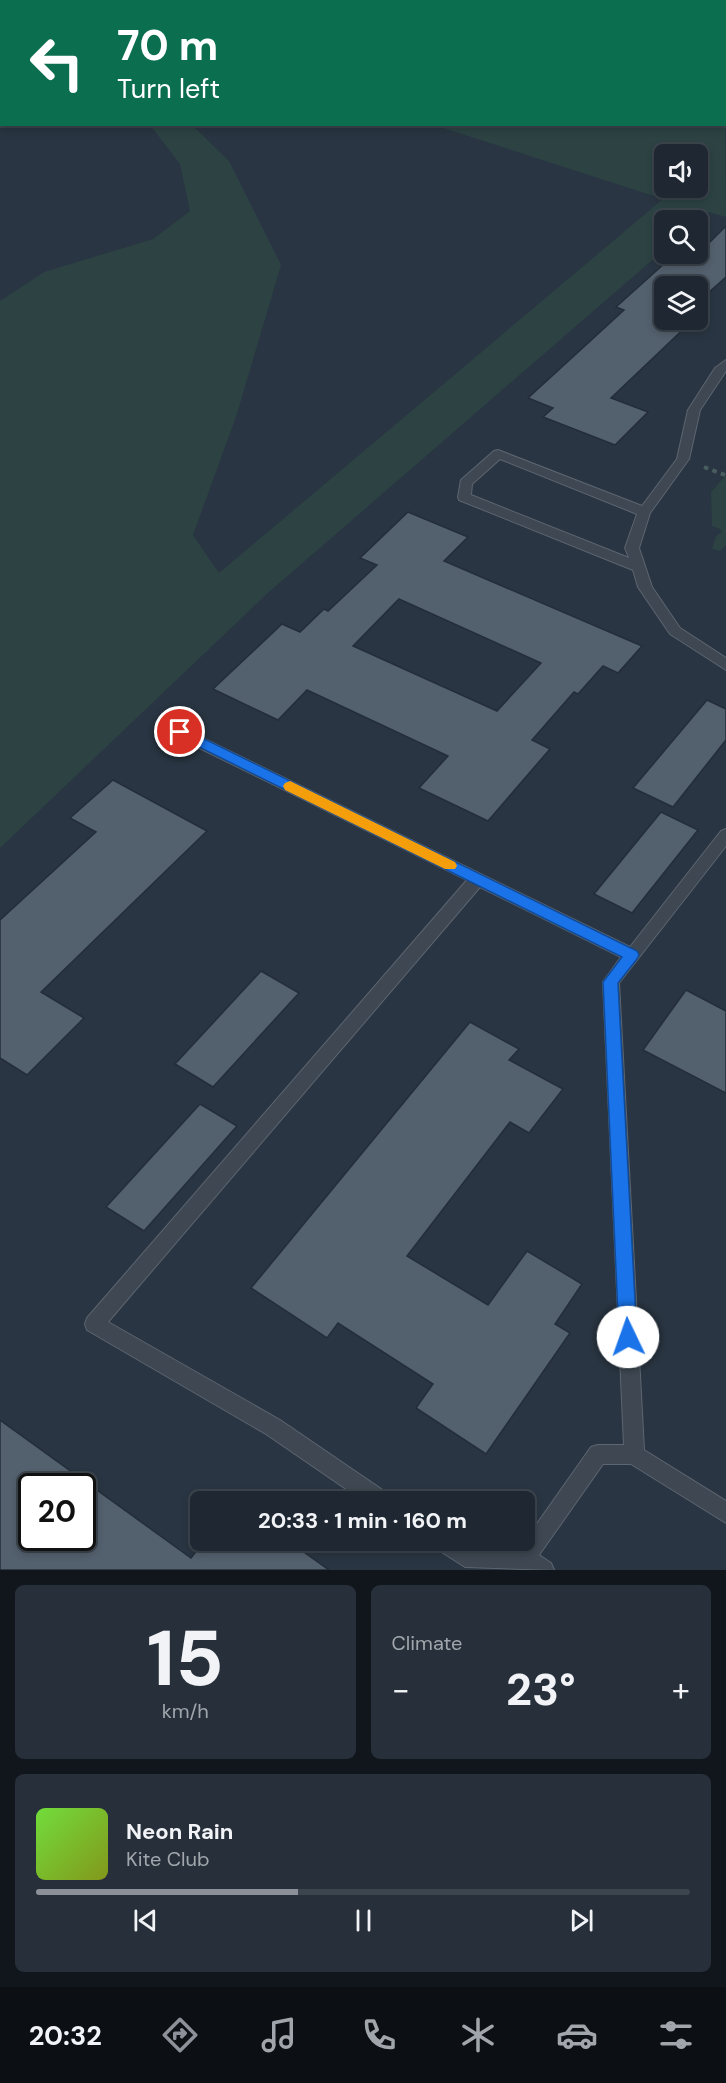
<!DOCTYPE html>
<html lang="en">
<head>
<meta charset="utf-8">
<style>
  body { margin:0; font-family:"DM Sans",sans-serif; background:#27303a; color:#f1f3f6; height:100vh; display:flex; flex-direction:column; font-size:22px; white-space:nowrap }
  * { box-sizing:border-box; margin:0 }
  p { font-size:20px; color:#a1a6ac }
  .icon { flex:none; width:33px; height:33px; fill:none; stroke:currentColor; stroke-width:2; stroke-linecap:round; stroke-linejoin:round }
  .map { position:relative; height:1570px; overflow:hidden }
  .drawer { display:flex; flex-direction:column; gap:15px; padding:15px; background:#11161c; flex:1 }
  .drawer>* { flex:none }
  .top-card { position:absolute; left:0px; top:0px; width:726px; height:126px; box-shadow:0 3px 9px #0003,0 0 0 2px #3c444d; background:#0b6e4f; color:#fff; overflow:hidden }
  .buttons { position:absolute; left:654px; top:144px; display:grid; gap:12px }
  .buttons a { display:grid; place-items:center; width:54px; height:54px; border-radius:9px; background:#1f2832; box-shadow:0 3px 9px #0003,0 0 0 2px #3c444d; font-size:30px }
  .speed { position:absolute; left:18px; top:1473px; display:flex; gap:12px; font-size:30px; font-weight:700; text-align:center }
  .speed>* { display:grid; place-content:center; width:78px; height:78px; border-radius:50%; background:#1f2832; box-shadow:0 3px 9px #0003,0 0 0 2px #3c444d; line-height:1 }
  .speed .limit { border:3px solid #111; border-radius:9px; background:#fff; color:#111 }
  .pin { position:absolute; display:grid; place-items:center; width:51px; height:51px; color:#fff; margin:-26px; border:3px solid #fff; border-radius:50%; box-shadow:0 2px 6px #0007 }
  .me { position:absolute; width:66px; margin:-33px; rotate:357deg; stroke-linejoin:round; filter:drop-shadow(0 0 4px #0008) }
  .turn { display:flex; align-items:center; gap:21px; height:126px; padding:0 18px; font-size:27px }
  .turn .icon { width:78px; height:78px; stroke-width:2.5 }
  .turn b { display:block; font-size:42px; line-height:51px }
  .big { font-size:45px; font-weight:700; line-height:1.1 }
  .drawer .widget { flex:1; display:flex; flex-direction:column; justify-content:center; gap:9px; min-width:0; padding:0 21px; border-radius:9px; background:#27303a }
  .drawer .dial { align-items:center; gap:0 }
  .dial b { font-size:78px; line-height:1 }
  .song { display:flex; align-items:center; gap:18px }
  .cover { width:72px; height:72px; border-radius:9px; background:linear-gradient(135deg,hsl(100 70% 55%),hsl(70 70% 35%)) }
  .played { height:6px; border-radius:3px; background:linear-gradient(90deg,#8c9099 40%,#3c444d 40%) }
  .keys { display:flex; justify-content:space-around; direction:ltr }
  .heat { display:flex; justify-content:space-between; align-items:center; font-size:33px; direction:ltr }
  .drawer .tiles { flex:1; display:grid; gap:15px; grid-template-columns:1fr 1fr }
  .widget:last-child { grid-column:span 2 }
  .trip { position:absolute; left:190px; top:1491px; width:345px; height:60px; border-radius:9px; background:#1f2832; box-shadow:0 3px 9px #0003,0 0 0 2px #3c444d; font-weight:700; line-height:60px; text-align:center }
  .dock { display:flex; height:96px; justify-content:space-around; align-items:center; background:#0c1014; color:#a1a6ac }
  .dock .icon { width:42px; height:42px }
  .dock .active { color:#8c9099 }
  .dock b { font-size:27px; color:#f1f3f6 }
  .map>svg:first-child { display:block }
  .green { fill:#2c4243; fill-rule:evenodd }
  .building { fill:#53606d; stroke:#242e3a; stroke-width:1.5; fill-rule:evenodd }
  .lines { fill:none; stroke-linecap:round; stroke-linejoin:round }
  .service-casing { stroke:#5c6570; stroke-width:2 }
  .minor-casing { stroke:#5c6570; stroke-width:2 }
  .path-far1 { stroke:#4a5e60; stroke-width:3; stroke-dasharray:3 3; stroke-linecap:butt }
  .path { stroke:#4a5e60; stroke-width:4; stroke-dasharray:4.5 4.5; stroke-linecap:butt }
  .service { fill:#3e4752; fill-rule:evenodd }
  .minor { fill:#3e4752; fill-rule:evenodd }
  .route { fill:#1a73e8; stroke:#114b97; stroke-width:1.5 }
  .slow { fill:#f59e0b }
</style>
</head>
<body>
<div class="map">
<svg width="726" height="1570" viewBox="0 0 726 1570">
  <rect width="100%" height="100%" fill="#293542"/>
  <path class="green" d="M47 0H300L305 1 51 2Z
    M480 0H726V48L724 2Z
    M725 102 726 217 708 212 698 221 664 220V250L269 592 0 848V301L44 272 153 239 190 211 180 164 150 125H192L229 161 281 265 236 417 193 535 219 573 663 199 434 125 724 124ZM664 154H698V188H664Z
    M726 475V545L720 551 712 549 716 536 722 532 720 529 712 526 711 492Z"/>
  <path class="building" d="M726 226V277L698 302 707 306 698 315V286H664V320H693L611 398 648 412 615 445 543 417 553 408 528 398 624 310 616 307 675 254H698Z
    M408 512 468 537 444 561 642 646 618 673 603 666 578 694 574 692 532 740 550 749 488 821 419 788 448 756 307 690 278 720 213 689 282 624 300 632 324 609 328 611 377 565 360 558ZM399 599 541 663 497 711 353 646Z
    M707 700 726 709V740L673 807 633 788Z
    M113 780 207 831 41 992 84 1018 27 1075 0 1058V920L96 832 70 818Z
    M661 812 698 830 632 913 594 894Z
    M261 971 299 993 213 1087 175 1064Z
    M686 990 726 1011V1093L643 1050Z
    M470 1022 519 1049 509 1060 563 1089 529 1133 510 1122 407 1256 488 1305 527 1251 582 1284 555 1324 570 1333 486 1454 416 1408 433 1384 338 1323 327 1338 251 1288Z
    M200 1104 237 1126 144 1231 106 1207Z
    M0 1420 191 1558 205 1540H287L329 1570H0ZM32 1486H82V1538H32Z"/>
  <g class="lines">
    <defs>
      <path id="service" d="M726 360V371L700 410 689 459 650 513 639 548 652 587 680 628 726 658V670L670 634 638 587 633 570 459 500 458 497 461 480 494 451 498 450 642 506 677 459 688 410 715 368ZM500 459 637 514 625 548 629 558 471 495 472 484Z
        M180 727 630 947 721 831 726 829V846L619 983 644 1450 726 1501V1523L631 1464H603L539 1555 551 1563 554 1570 465 1567 434 1547 431 1540H459L468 1547 520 1548 591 1447 598 1445H624L603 982 621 957 480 887 108 1322 280 1420 390 1495 393 1502H365L266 1434 87 1330 85 1324 87 1318 467 880 175 736 173 732 175 728Z"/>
      <path id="minor" d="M327 0H350L351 2H328Z
        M417 0H439L440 2H418Z
        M724 55H726V67H724Z
        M724 80H726V92H724Z"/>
    </defs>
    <use href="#service" class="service-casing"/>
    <use href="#minor" class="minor-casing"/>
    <path class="path-far1" d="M376 0 382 2"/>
    <path class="path" d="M704 467 725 475"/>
    <use href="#service" class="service"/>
    <use href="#minor" class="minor"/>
  </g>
  <path class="route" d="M180 727 637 951 639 955 637 959 618 983 637 1337 634 1342 628 1345 622 1342 619 1337 603 982 622 957 175 735 173 732 175 729Z"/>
  <path class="slow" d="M290 781 455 862 457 866 455 869H445L285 790 283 786 285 783Z"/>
</svg>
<div class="buttons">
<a><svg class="icon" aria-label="sound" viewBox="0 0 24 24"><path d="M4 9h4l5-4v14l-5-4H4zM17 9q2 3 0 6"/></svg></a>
<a><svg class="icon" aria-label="search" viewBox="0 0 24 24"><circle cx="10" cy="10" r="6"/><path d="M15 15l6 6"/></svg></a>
<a><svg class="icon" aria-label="layers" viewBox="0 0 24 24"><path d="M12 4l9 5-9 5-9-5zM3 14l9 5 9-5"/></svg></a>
</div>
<div class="speed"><div class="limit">20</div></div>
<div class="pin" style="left:180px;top:732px;background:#d93025"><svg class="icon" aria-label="arrive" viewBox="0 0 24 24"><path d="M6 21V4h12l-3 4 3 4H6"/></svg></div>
<svg class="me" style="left:628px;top:1337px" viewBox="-20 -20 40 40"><circle r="19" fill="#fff"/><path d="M0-13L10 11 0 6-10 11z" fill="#1a73e8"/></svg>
<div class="trip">20:33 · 1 min · 160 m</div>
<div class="top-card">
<div class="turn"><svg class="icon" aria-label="left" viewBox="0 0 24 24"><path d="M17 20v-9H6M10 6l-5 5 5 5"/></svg><div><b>70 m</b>Turn left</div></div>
</div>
</div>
<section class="drawer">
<div class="tiles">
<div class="widget dial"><b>15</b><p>km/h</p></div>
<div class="widget"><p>Climate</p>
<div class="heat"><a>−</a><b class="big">23°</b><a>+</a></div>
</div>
<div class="widget">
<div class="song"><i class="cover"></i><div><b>Neon Rain</b><p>Kite Club</p></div></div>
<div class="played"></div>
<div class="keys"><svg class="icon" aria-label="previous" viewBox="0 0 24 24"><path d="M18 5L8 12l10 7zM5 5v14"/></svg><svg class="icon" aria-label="pause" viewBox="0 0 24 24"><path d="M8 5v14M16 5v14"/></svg><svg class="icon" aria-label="next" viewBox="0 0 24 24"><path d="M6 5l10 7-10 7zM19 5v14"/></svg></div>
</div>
</div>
</section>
<nav class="dock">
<b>20:32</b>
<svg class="icon active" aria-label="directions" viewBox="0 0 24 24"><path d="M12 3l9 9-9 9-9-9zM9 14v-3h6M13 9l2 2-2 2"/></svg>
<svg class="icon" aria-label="music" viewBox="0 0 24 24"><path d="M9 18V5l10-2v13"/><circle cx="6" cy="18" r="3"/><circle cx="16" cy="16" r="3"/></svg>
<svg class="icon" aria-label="phone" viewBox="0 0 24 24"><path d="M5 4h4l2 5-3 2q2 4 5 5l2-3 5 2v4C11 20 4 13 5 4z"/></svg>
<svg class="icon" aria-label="climate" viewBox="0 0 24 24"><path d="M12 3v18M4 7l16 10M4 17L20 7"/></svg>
<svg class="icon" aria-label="car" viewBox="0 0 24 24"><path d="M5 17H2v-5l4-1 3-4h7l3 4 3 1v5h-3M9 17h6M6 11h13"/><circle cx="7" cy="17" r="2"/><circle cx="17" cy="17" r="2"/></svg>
<svg class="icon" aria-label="filters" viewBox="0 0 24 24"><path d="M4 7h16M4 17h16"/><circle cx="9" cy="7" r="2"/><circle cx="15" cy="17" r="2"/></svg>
</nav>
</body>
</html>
